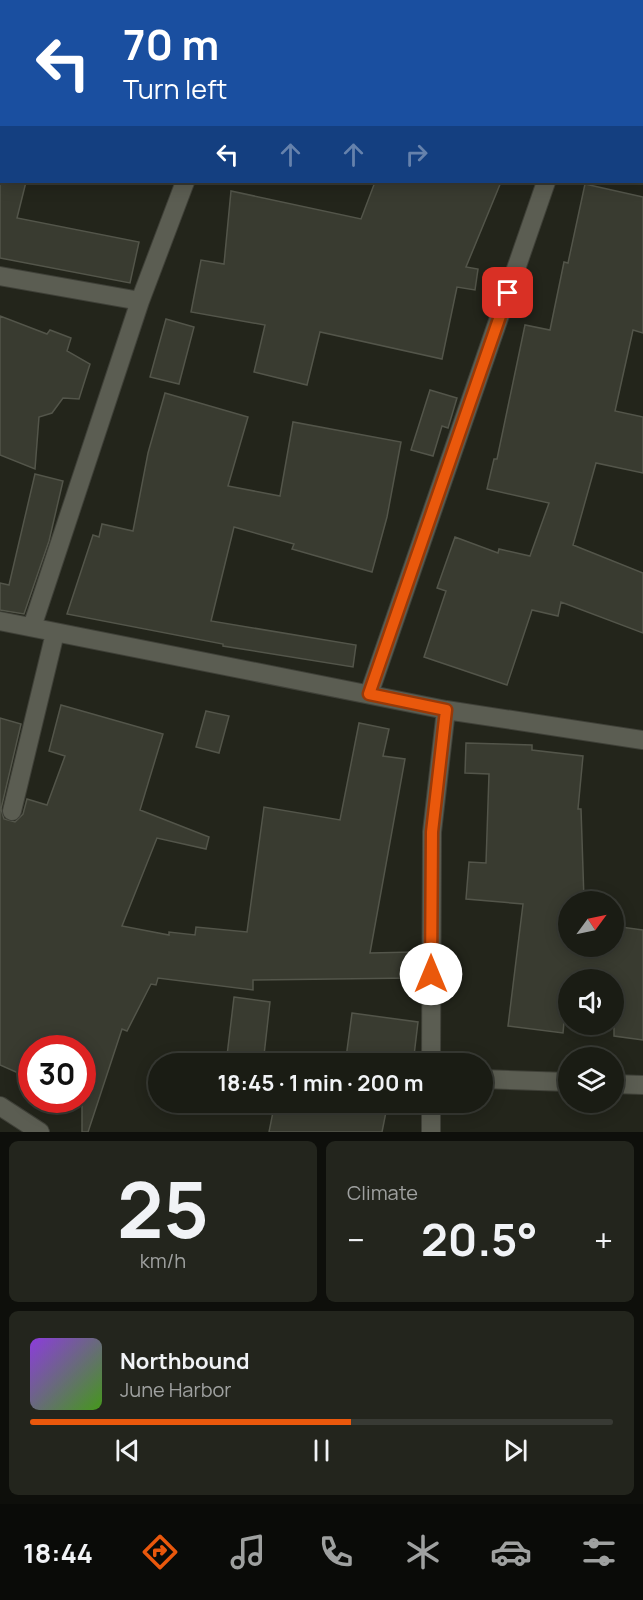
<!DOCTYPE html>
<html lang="en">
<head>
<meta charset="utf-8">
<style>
  body { margin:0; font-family:Manrope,sans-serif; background:#23251d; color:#f1f3f6; height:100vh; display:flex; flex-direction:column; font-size:22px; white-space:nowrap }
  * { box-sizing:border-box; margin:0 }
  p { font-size:20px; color:#9fa1a0 }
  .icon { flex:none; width:33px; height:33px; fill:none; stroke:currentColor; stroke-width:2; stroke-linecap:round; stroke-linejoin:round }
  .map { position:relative; height:1132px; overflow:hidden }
  .panel { display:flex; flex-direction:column; gap:9px; padding:9px; background:#0e0f0b; flex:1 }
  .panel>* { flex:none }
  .hud { position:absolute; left:0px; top:0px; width:644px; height:183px; box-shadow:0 3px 15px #0003,0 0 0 2px #383a34; background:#1a4fa0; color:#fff; overflow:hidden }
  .needle { width:39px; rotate:57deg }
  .buttons { position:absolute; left:558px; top:891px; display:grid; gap:12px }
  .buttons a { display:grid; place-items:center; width:66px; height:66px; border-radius:50%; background:#1a1c14; box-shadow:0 3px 15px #0003,0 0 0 2px #383a34; font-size:30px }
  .speed { position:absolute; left:18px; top:1035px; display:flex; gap:12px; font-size:30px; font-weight:700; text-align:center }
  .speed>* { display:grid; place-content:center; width:78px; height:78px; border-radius:50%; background:#1a1c14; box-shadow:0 3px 15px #0003,0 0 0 2px #383a34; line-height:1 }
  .speed .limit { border:9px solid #d22; background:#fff; color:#111 }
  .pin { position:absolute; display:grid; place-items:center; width:51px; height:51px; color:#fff; margin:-26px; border-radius:12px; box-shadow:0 3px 9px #0006 }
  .me { position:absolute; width:66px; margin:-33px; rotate:0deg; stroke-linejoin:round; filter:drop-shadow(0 0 4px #0008) }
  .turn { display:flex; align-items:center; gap:21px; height:126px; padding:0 24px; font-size:27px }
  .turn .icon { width:78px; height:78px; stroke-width:2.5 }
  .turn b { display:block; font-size:42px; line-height:51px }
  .lanes { display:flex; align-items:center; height:57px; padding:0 24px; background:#0003; justify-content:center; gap:30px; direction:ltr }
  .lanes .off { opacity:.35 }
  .big { font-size:45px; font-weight:700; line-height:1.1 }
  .panel .tile { flex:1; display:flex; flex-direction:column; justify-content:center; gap:9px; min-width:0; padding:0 21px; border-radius:9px; background:#23251d }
  .panel .dial { align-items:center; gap:0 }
  .dial b { font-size:78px; line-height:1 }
  .song { display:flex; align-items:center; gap:18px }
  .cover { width:72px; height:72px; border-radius:9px; background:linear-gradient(135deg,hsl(270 70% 55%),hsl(100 70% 35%)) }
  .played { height:6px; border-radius:3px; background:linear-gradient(90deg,#ea580c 55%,#383a34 55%) }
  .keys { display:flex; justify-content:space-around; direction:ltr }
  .heat { display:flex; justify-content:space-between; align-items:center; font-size:33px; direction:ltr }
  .panel .tiles { flex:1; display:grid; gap:9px; grid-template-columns:1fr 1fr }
  .tile:last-child { grid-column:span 2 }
  .trip { position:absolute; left:148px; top:1053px; width:345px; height:60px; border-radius:30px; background:#1a1c14; box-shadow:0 3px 15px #0003,0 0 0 2px #383a34; font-weight:700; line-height:60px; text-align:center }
  .menu { display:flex; height:96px; justify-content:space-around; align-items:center; background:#0a0b08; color:#9fa1a0 }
  .menu .icon { width:42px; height:42px }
  .menu .selected { color:#ea580c }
  .menu b { font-size:27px; color:#f1f3f6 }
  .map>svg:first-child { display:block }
  .building { fill:#393b30; stroke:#53554a; stroke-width:1.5 }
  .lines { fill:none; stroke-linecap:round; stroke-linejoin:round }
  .minor-casing { stroke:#3f4038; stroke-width:20 }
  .minor { stroke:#5b5d52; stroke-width:18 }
  .route-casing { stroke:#983908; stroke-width:15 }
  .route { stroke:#ea580c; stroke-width:10 }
</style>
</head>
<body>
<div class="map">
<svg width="643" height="1132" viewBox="0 0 643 1132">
  <rect width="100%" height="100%" fill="#23251b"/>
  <path class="building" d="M0 182H26L17 218 139 242 130 283 0 258Z
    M375 182H501L466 267 478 269 475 290 457 287 442 359 320 332 307 385 254 372 265 325 191 312 201 260 224 264 231 191 361 219Z
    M585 184 643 197V333L633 330 615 411 643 417V473L596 463 573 545 643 573V633L561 602 558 616 532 610 507 685 424 657 446 591 437 588 455 537 498 553 499 549 530 556 549 503 487 489 494 459H497L525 325 550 330 564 262 568 263Z
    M0 316 47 334 50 330 71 338 67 351 90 364 79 399 63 398 52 413 39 417 35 469 0 455Z
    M166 319 194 327 179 384 150 377Z
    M430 390 457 398 448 428 442 426 433 456 411 450Z
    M165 393 248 417 228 486 280 496 293 422 401 442 387 517 372 572 292 549 294 544 234 527 211 621 356 645 353 667 223 646V644L67 614 93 535 99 537 102 524 133 531 148 453Z
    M35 474 63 481 49 541 24 614 0 610V583L9 585Z
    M61 705 163 734 140 810 209 837 206 849 157 838 122 926 169 935V932L195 935 196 927 247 932 264 807 340 820 359 723 389 729 383 756 405 759 370 953 414 952V978L253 980V990L158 978 156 985 151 984 127 1031 122 1029 88 1132H82V1048H32V1079L0 1065V718L21 724 1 809 4 819 15 822 23 814 27 799 47 805 65 756 49 751Z
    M206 711 229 716 219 753 196 747Z
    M466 743 532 745V750L583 756 578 809H581L584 900H568V946H614V926L643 930V1040L614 1036V980H568L563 1033 508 1026 523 904 466 899 469 862 486 863 489 774 465 773Z
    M234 997 270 1002 263 1064H226Z
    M352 1013 418 1022 413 1064H381L346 1058Z
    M275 1102H388L382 1132H269Z"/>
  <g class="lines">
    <defs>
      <path id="minor" d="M253 2 254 0
        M609 2V0
        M0 276 140 301
        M0 621 446 710 643 740
        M32 627 140 301 185 182
        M369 694 546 182
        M12 811 55 633
        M431 1064 432 832 446 710
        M483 1079 568 1082
        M614 1084 643 1085
        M431 1102V1132
        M0 1106 40 1132"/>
    </defs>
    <use href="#minor" class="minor-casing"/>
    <use href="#minor" class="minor"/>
  </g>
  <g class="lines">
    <defs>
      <path id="route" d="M431 974 432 832 446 710 369 694 508 293"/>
    </defs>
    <use href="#route" class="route-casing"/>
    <use href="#route" class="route"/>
  </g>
</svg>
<div class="buttons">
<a><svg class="needle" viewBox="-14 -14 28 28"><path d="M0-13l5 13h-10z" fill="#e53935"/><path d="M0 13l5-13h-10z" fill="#9fa1a0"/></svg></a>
<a><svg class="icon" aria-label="sound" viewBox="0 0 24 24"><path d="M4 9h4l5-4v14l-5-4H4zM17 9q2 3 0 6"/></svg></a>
<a><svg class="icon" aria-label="layers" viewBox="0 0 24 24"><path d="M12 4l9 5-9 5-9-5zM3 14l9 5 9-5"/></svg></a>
</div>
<div class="speed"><div class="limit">30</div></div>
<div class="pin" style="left:508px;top:293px;background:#d93025"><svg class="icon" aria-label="arrive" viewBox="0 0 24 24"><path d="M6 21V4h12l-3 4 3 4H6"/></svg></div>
<svg class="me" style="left:431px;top:974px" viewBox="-20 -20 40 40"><circle r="19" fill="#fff"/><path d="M0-13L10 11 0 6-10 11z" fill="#ea580c"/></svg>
<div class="trip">18:45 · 1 min · 200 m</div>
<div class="hud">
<div class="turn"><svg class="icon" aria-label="left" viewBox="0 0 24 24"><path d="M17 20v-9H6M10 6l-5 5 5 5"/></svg><div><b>70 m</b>Turn left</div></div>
<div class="lanes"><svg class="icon" aria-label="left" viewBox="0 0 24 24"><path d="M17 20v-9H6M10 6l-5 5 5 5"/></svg><svg class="icon off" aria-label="ahead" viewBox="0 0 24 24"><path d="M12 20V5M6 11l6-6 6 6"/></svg><svg class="icon off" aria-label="ahead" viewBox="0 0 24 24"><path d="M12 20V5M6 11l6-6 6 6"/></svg><svg class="icon off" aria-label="right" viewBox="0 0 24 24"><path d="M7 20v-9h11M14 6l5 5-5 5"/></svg></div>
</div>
</div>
<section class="panel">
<div class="tiles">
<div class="tile dial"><b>25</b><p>km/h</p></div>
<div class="tile"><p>Climate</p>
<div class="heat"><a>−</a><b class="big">20.5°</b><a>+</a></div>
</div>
<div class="tile">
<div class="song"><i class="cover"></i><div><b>Northbound</b><p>June Harbor</p></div></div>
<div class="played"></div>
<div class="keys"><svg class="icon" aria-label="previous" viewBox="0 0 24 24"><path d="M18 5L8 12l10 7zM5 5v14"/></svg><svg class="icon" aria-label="pause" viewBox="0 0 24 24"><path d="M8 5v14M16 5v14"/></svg><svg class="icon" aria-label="next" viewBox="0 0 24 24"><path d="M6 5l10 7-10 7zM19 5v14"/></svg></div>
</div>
</div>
</section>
<nav class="menu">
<b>18:44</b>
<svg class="icon selected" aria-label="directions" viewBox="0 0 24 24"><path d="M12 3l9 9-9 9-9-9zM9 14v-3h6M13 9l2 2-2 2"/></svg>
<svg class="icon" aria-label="music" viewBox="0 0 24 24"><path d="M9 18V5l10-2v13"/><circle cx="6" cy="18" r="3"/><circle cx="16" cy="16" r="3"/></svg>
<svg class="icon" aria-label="phone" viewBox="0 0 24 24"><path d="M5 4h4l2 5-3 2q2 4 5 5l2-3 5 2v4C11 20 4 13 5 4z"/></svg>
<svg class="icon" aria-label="climate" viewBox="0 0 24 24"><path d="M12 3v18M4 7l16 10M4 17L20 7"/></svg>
<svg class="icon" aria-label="car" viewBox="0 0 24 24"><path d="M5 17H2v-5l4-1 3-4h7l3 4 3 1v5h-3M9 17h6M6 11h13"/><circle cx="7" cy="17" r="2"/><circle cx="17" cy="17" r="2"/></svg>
<svg class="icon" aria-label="filters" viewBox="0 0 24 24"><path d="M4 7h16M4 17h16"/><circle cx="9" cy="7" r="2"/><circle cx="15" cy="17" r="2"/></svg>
</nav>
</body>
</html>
